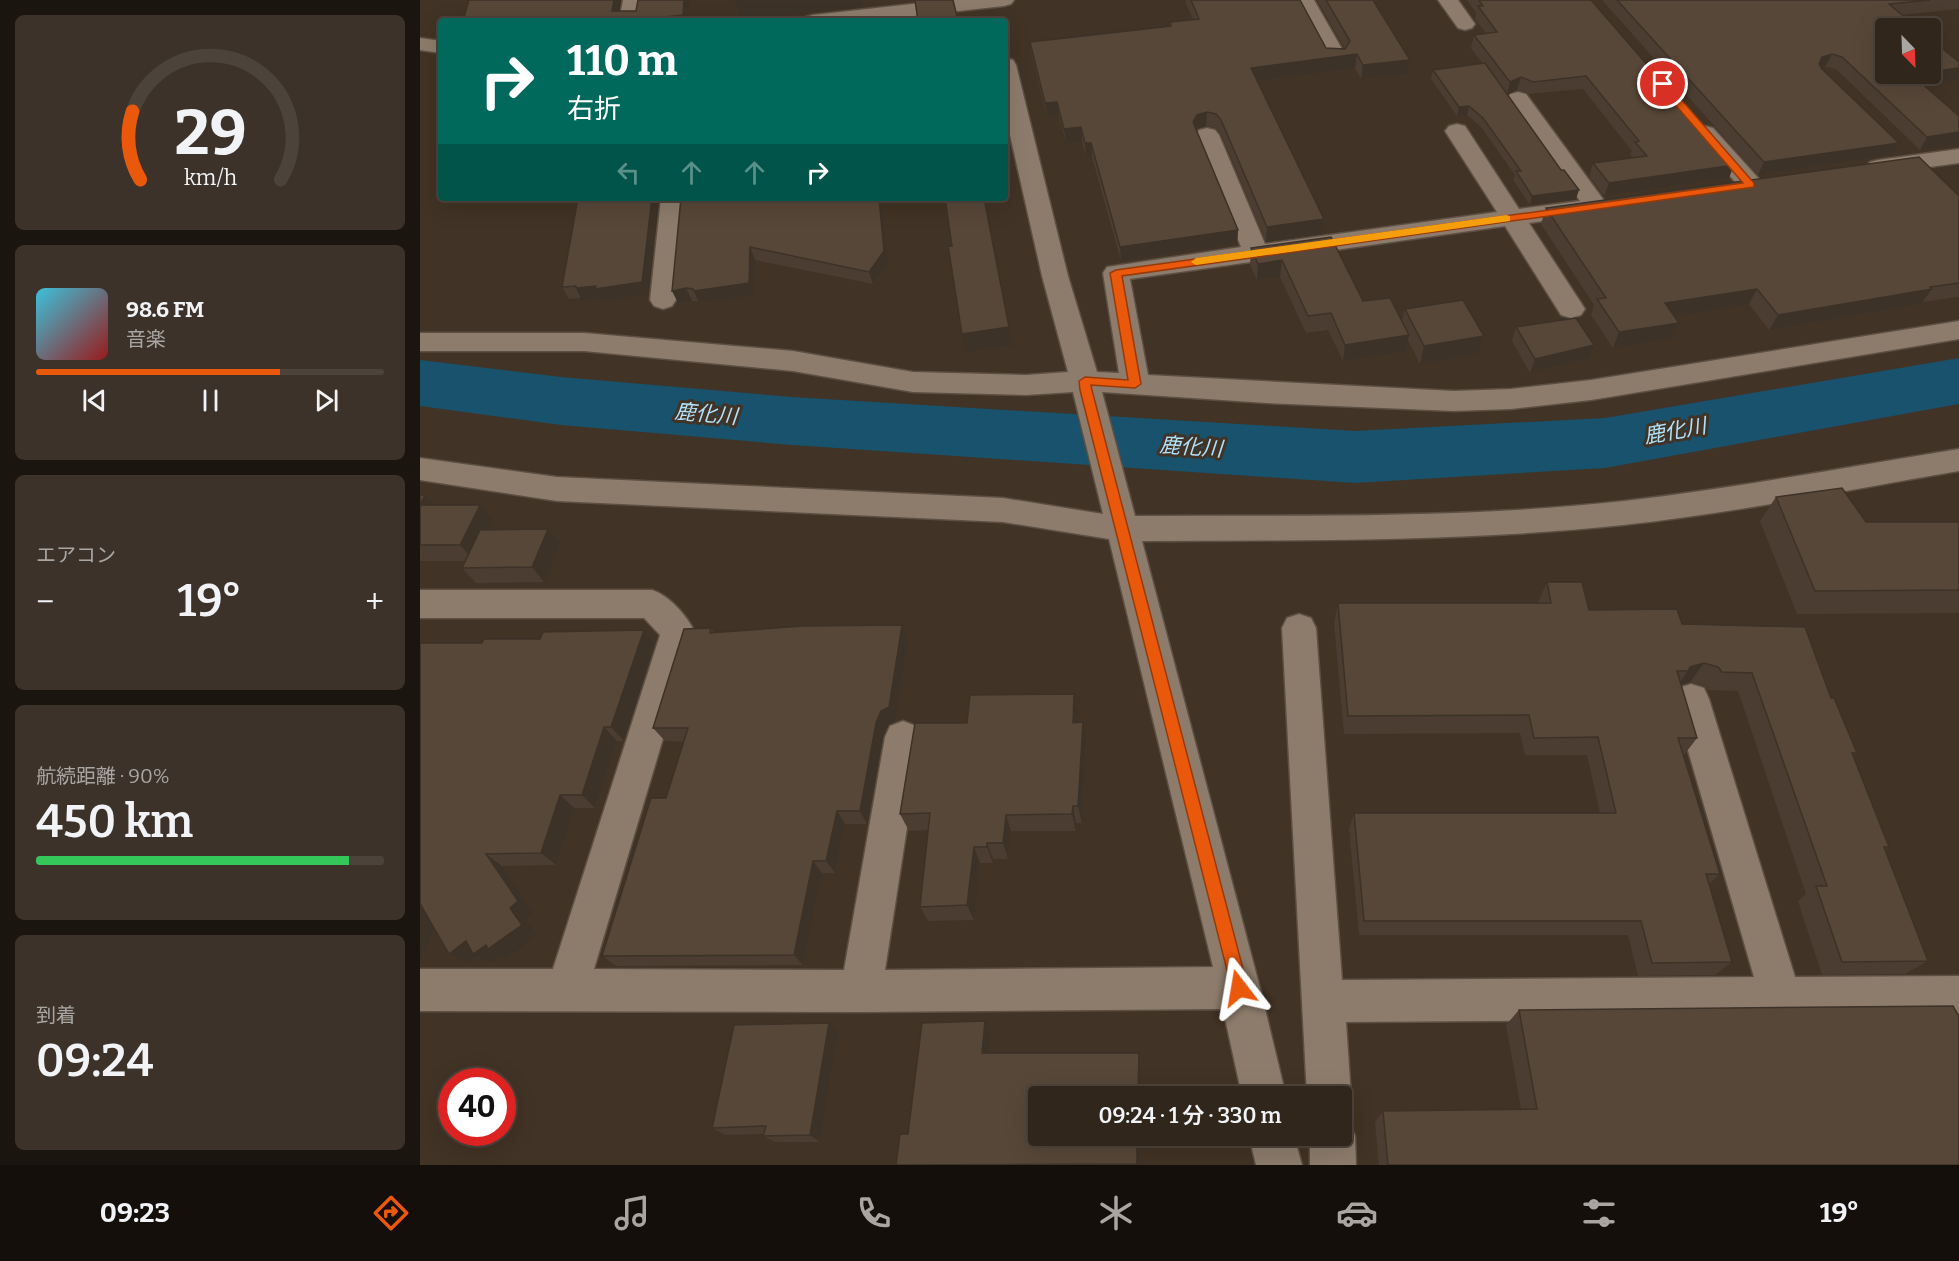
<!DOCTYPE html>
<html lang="ja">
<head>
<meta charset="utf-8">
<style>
  body { margin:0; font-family:Bitter,"Noto Sans JP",serif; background:#3d3229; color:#f1f3f6; height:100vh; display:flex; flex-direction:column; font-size:22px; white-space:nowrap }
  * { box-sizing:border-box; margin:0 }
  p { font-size:20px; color:#a8a5a3 }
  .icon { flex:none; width:33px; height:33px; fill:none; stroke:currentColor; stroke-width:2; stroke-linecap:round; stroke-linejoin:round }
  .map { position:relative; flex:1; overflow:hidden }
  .details { display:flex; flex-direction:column; gap:15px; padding:15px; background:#1b150f; width:420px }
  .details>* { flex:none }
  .banner { position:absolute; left:18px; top:18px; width:570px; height:183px; border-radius:6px; box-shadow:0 6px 24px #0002,0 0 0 2px #4c433b; background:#00695c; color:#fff; overflow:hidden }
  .needle { width:39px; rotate:157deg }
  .tools { position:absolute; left:1455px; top:18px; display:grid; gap:12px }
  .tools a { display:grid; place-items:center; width:66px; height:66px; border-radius:6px; background:#31261c; box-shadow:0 6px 24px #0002,0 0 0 2px #4c433b; font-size:30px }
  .speed { position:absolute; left:18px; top:1068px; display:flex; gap:12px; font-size:30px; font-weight:700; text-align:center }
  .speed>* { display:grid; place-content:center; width:78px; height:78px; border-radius:50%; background:#31261c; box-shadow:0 6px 24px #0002,0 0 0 2px #4c433b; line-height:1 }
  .speed .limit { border:9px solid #d22; background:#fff; color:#111 }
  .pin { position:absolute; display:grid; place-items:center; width:51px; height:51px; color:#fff; margin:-26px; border:3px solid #fff; border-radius:50%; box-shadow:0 2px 6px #0007 }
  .me { position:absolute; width:66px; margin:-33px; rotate:346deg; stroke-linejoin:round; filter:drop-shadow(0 0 4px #0008) }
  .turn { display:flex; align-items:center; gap:21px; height:126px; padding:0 30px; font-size:27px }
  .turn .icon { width:78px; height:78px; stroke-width:2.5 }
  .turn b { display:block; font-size:42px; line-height:51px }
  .lanes { display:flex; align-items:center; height:57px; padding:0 30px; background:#0003; justify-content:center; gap:30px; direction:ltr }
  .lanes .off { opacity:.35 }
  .big { font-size:45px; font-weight:600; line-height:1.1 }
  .details .tile { flex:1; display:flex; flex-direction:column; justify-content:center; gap:9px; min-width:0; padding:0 21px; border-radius:9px; background:#3d3229 }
  .details .dial { align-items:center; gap:0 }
  .dial svg { height:156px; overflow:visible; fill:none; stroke:#4c433b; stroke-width:7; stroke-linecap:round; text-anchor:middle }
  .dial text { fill:#f1f3f6; stroke:none }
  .song { display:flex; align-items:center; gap:18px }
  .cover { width:72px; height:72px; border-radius:9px; background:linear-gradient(135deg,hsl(190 70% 55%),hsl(0 70% 35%)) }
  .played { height:6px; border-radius:3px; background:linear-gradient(90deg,#ea580c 70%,#4c433b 70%) }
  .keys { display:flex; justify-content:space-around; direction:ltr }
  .heat { display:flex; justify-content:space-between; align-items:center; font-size:33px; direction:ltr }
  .charge { height:9px; border-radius:4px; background:linear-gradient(90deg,#34c759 90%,#4c433b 0) }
  .trip { position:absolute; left:608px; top:1086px; width:324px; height:60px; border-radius:6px; background:#31261c; box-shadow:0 6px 24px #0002,0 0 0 2px #4c433b; font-weight:600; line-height:60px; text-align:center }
  .tab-bar { display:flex; height:96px; justify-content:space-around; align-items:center; background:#140f0b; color:#a8a5a3 }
  .tab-bar .icon { width:42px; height:42px }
  .tab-bar .active { color:#ea580c }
  .tab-bar b { font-size:27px; color:#f1f3f6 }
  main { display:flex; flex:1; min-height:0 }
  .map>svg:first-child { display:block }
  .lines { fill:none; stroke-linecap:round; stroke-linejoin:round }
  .river { fill:#18526c; fill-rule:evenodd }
  .minor-casing { stroke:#5c4f43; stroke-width:3 }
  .minor { fill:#8d7c6c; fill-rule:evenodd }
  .wall { fill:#4b3d31 }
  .shaded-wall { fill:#3d3228 }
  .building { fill:#574739; stroke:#3d3228; stroke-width:1.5 }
  .route { fill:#ea580c; stroke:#983908; stroke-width:1.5 }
  .slow { fill:#f59e0b }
  .labels { text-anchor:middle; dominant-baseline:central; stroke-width:6; stroke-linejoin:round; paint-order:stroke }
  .water-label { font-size:21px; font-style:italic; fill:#b1e1fb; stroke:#413325 }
</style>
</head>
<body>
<main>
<section class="details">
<div class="tile dial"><svg viewBox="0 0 100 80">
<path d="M14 69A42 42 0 1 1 86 69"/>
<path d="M14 69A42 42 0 0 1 10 34" stroke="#ea580c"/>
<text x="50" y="56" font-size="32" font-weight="700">29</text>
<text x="50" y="72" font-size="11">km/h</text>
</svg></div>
<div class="tile">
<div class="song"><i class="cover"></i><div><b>98.6 FM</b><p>音楽</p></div></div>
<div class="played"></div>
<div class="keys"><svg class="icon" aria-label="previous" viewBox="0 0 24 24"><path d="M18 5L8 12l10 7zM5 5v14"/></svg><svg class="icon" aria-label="pause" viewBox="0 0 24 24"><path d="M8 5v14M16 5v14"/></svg><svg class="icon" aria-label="next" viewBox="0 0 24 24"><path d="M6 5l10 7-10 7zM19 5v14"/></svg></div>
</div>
<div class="tile"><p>エアコン</p>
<div class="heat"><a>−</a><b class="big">19°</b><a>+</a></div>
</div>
<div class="tile"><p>航続距離 · 90%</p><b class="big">450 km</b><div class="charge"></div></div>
<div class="tile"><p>到着</p><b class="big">09:24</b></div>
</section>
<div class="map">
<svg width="1539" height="1165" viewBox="0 0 1539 1165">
  <rect width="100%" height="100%" fill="#413325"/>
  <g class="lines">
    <path class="river" d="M1539 358V404L1185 468 935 483 372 445 141 425 0 406V360L141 377 372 397 935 431 1185 418Z"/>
    <defs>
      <path id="minor" d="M203 0H223L219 21H199Z
        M528 0H594L591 4 584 6 449 21H383L386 17 393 15Z
        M874 0H894L926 56 923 61 915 62 907 61Z
        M1018 0H1038L1055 24 1052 28 1045 30 1038 28Z
        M0 38 21 41V53L0 50Z
        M585 58 593 60 596 65 648 276 677 372 699 373 683 273 687 267 821 247 775 135 779 130 787 128 795 130 799 135 845 244 1077 212 1025 131 1029 126 1037 124 1045 126 1099 209 1160 201 1087 99 1090 94 1098 92 1106 94 1188 206 1185 211 1176 214 1109 223 1165 309 1161 315 1151 318 1141 315 1085 226 710 279 728 375 1034 391 1091 389 1171 380 1539 321V339L1171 400 1091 409 1034 411 847 403 682 392 715 516C878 515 1042 519 1204 501 1316 488 1427 467 1539 449V471C1427 490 1315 513 1203 525 1043 542 882 540 722 541L840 988 866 1096H822L803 1009 441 1012 0 1011V969H133L240 635 224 618H0V590H232C250 596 266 615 275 632L174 969 424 970 465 737 470 726 483 721 496 726 501 737 465 970 793 967 689 539 583 522 137 501 0 480V458L137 477 583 498 683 514 653 392 606 395 493 392 373 371 164 351H0V333H164L373 351 493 372 606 375 648 372 622 276 585 113Z
        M1285 126 1293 128 1340 180 1343 185 1340 190 1331 192 1322 190 1277 138 1273 133 1277 128Z
        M1539 149V163L1458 174 1450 172 1446 167 1450 162 1458 160Z
        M241 198H265L256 300 252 306 243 309 234 306 230 300Z
        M879 614 891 618 896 628 922 980 1334 977 1253 699 1258 688 1271 684 1284 688 1289 699 1375 977 1539 976V1018L926 1022 931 1096 925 1112 921 1113V1096H887L862 628 867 618Z
        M921 1117 928 1120 935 1136 936 1165H890V1136H921Z
        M829 1136H874L882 1165H836Z"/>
    </defs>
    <use href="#minor" class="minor-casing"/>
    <use href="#minor" class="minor"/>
  </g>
  <path class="wall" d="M766 0H880L906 48 925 49 897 0H953L990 60 988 74 941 79 935 68 837 81 902 234 846 242 801 134 796 128 786 126 777 129 776 130 818 230 817 244 701 261 672 157H666L662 141 646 143 639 116 627 117 612 56 610 42 750 26V22L773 19 766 4Z
    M1047 0H1171L1309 178 1184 196 1169 176 1173 163 1213 158 1210 154 1212 151 1163 89 1109 94 1097 90 1088 95 1156 199 1110 205 1093 180 1095 175 1061 127 1047 115 1037 116 1011 79 1013 70 1063 64 1051 48 1054 35 1066 33 1055 19 1056 13Z
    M1182 0H1539V9L1481 15 1537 80 1503 85 1539 116 1500 150 1416 69 1405 67 1401 68 1479 143 1472 155 1338 175Z
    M1539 196V297L1502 302 1501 304 1349 330 1329 304 1254 316 1259 323 1252 339 1193 348 1171 315 1174 305 1121 224 1126 208Z
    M158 198 228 295 182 301 181 298 162 301 161 298 149 299 142 287Z
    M261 198H461L468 263 453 284 335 260 334 296 279 303 278 301H272L258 303Z
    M911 237 943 301 982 321 985 309 1064 336 1059 354 1000 364 988 340 986 351 923 361 908 330 886 333 860 277 837 280 830 265 831 248Z
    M1096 327 1168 359 1110 373 1092 341Z
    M0 495 13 505 73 521 69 530 140 544 124 582 56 583 42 568 45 561H0Z
    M1356 497 1446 522H1539V613L1377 614 1340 521Z
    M1127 582 1169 610 1262 624 1411 698 1437 753 1433 756 1469 847 1465 850 1508 961 1485 974 1402 975 1378 901 1386 894 1318 691 1288 690 1285 686 1270 682 1261 685 1277 738 1264 755 1300 874 1289 884 1312 962 1295 975 1218 976 1208 935H939L929 829 934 813H1180L1167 755H1105L1100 733 924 734 914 623 918 603H1118Z
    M291 628 294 633 488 640 475 722 468 725 463 737 447 824H425L415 873H402L383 965 196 966 182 956 246 798 264 742 245 741 233 728Z
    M0 643 234 645 204 741H197L175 808H154L136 865 82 866 114 913 106 919 117 935 85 960 81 957 71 964 57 956 47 964 29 954 14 928 0 961Z
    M658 713 657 723 666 741 662 823H656V831H591L588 859H573V863H560L554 920 508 921 500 907 508 830 489 831 480 814 547 723Z
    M1099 1010 1539 1165H959L955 1122 963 1111 1101 1109 1086 1025Z
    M418 1032 400 1142H355L343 1136 344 1134 305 1135 292 1128Z
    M571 1032 570 1053 720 1064 719 1165H476L488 1134Z"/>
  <path class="shaded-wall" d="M194 0H201L198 21 192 11Z
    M264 0H269L268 21H226V19Z
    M315 0H442L443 7 322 20Z
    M937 54 935 68 830 82 831 68Z
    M1412 54 1405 67 1396 70 1402 57Z
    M990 60 988 74 941 79 943 65Z
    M1539 68V77L1537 80 1485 87 1492 75 1510 74V72Z
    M1101 77 1097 90 1087 95 1090 82Z
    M637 102 639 116 627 117 625 103Z
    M1049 106 1047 115 1037 116 1039 107Z
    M787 112 786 126 777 129 773 136V122L777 115Z
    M661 127 662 141 646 143 644 129Z
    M1539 132V144L1500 150 1507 137Z
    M665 143H671L672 157H666Z
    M1479 143 1472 155 1338 175 1344 162Z
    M1314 165 1309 178 1184 196 1189 183Z
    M1159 190 1156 199 1110 205 1112 196Z
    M232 198H239L228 295 182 301 181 298 162 301 156 288Z
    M459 198H461L468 263 453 284 449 272Z
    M904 219 902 234 846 242 847 227Z
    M818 230 817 244 701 261 700 247Z
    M330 247 335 260 334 296 279 303 274 291Z
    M862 260 860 277 837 280 838 264Z
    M266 288 272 301 258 303 252 291Z
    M1337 289 1329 304 1238 319 1245 303Z
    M1512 289 1501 304 1349 330 1358 315Z
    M1259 323 1252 339 1193 348 1199 332Z
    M589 327 592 345 546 352 542 334Z
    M989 335 986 351 923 361 925 345Z
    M1064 336 1059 354 1000 364 1004 346Z
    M1174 345 1168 359 1110 373 1115 359Z
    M5 495 19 512 0 505Z
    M60 505 73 521 54 561 40 545Z
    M128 529 140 544 124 582 112 567Z
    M482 625 488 640 475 722 468 725 463 737 447 824 440 811 456 723Z
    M224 630 234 645 204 741 191 727Z
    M1284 663 1270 682 1258 686 1270 667Z
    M654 694 658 713 656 741 653 723Z
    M663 722 666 741 662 823 658 806Z
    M184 727 197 741 175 808 162 795Z
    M140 795 154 808 136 865 121 853Z
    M653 806 656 823V831L652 814Z
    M417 811 425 824 415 873 406 861Z
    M586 815 591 831 588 859 583 843Z
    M567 843 573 859V863L567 847Z
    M554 847 560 863 554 920 547 905Z
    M66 854 82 866 114 913 106 919 117 935 85 960 81 957 71 964 57 956 47 964 29 954 46 941 66 945 90 908Z
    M393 861 402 873 383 965 374 955Z
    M1 905 19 917 0 961V907Z
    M565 1021 571 1032 569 1064 562 1053Z
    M409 1023 418 1032 400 1142 390 1135Z
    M719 1053 720 1064V1096H718Z
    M717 1136H719V1165H717Z"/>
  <path class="building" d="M49 0H194L192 11H216L218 0H264L263 15 226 19V21H141V19L127 21H43Z
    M495 0H533L538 21H498Z
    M771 0H880L906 48 925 49 930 41 906 0H953L990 60 943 65 937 54 831 68 904 219 847 227 801 120 796 114 787 112 777 115 773 122 818 230 700 247 671 143H665L661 127 644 129 637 102 625 103 610 42 751 26 750 22 779 19Z
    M1059 0H1171L1314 165 1189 183 1173 163 1227 156 1215 142 1219 141 1166 76 1113 82 1101 77 1090 82 1054 35 1077 32 1058 6H1063Z
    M1197 0H1510L1469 4 1498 28H1466V74H1499L1492 75 1539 116V132L1507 137 1422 57 1412 54 1402 57 1399 64 1402 69 1479 143 1344 162Z
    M1510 39 1539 62V68L1510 72Z
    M1065 63 1141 170H1144L1159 190 1112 196 1096 171H1101L1063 118 1049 106 1039 107 1013 70Z
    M1499 157 1539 196V283L1510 287 1512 289 1358 315 1337 289 1245 303 1259 323 1199 332 1177 299 1186 298 1126 208Z
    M158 198H232L222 282 175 289 176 286 156 288V286L142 287Z
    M261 198H459L464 251 449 272 330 247 329 283 274 291 273 289 266 288 252 291Z
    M525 198H564L589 327 542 334 528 245 532 246Z
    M911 237 943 301 970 298 989 335 925 345 911 313 888 316 862 260 838 264 831 248Z
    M1043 300 1064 336 1004 346 985 309Z
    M1156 318 1174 345 1115 359 1096 327Z
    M1422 488 1446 522H1539V590L1395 591 1356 497Z
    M0 495H5L0 505H60L40 545H0Z
    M128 529 112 567 42 568 60 530Z
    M1127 582H1162L1169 610 1257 609 1262 624 1385 627 1411 698H1414L1437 753H1432L1469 847H1464L1508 961 1422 962 1396 886H1407L1332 673 1302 672 1298 667 1284 663 1270 667 1268 671H1257L1277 738H1258L1300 874H1286L1312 962 1232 963 1221 921H944L934 813H1196L1178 737 1114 738 1109 715 928 716 918 603H1131Z
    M482 625 469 707 461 711 456 723 440 811H417L406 861H393L374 955 182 956 231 798H246L268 728H233L264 629 291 628 290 633 382 626Z
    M224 630 191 727H184L162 795H140L121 853 66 854 98 901 90 908 102 925 68 949 66 945 53 954 46 941 29 954 1 905 0 907V643H62L64 639H120L123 632Z
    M654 694 653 723 663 722 658 806H653L652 814 586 815 583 843H567V847H554L547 905 500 907 510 813 480 814 495 723H547L550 695Z
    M1533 1006 1539 1016V1165H968L963 1111 1117 1109 1099 1010Z
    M565 1021 562 1053H719L718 1096H618V1136H717V1164L476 1165 480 1134H488L502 1023Z
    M409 1023 390 1135 343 1136 346 1126 292 1128 314 1025Z"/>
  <path class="route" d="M1239 82H1246L1334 183V187L702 276 721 384 715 388 671 385 672 390 828 988 826 994 819 997 813 994 660 390 659 381 665 377 708 380 690 273 696 270 1323 183 1239 86Z"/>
  <path class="slow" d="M1086 215 1090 216V221L776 265 771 262 776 258Z"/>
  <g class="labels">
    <g class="water-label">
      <text transform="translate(286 414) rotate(5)">鹿化川</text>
      <text transform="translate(1255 431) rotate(-10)">鹿化川</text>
      <text transform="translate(771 447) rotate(4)">鹿化川</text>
    </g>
  </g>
</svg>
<div class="tools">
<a><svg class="needle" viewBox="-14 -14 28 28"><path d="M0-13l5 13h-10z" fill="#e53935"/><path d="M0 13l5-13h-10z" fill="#a8a5a3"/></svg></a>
</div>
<div class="speed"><div class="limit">40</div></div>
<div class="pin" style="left:1243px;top:84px;background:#d93025"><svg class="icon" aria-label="arrive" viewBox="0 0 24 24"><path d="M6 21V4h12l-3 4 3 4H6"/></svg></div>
<svg class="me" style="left:819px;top:988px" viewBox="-20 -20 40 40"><path d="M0-17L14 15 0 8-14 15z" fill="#ea580c" stroke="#fff" stroke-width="4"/></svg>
<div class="trip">09:24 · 1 分 · 330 m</div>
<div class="banner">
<div class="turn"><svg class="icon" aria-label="right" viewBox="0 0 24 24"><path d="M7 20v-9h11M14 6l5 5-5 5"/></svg><div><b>110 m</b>右折</div></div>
<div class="lanes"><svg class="icon off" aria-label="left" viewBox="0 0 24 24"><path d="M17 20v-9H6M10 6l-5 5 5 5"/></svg><svg class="icon off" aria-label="ahead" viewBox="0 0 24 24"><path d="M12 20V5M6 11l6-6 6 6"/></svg><svg class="icon off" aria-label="ahead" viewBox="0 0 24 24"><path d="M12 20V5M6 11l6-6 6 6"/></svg><svg class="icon" aria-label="right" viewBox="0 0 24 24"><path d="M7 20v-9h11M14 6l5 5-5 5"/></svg></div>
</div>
</div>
</main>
<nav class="tab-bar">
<b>09:23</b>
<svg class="icon active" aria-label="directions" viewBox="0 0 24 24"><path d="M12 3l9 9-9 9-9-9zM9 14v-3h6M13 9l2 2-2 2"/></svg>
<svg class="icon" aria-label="music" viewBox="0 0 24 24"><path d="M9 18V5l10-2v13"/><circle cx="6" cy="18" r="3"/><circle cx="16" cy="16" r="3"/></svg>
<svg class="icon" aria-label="phone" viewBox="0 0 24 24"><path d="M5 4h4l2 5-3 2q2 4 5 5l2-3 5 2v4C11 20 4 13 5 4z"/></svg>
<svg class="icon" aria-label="climate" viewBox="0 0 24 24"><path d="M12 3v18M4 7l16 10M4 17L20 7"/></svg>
<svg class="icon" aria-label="car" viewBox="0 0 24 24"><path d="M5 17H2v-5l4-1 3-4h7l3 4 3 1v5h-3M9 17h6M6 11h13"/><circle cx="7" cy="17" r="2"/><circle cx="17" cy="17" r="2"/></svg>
<svg class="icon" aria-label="filters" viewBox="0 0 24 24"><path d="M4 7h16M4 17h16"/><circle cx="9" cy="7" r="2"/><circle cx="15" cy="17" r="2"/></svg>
<b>19°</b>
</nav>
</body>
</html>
